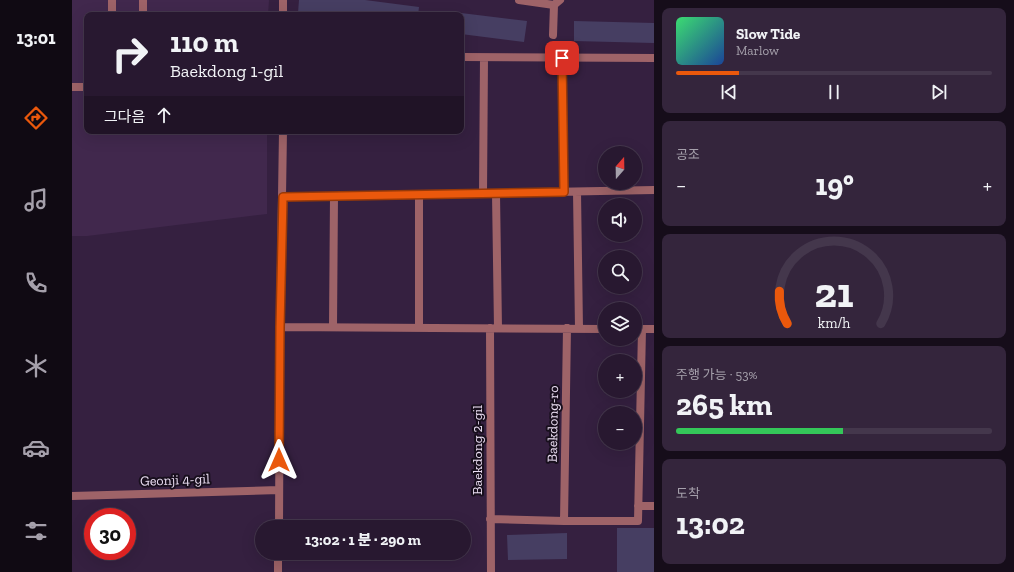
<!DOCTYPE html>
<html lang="ko">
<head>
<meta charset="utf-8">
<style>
  body { margin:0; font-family:"Zilla Slab","Noto Sans KR",serif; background:#34253c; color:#f1f3f6; height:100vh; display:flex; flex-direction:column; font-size:15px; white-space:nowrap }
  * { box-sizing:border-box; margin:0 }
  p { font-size:13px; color:#a5a0ab }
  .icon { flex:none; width:22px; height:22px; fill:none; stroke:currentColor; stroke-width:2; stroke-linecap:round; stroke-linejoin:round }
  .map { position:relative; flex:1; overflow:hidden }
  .side { display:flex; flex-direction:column; gap:8px; padding:8px; background:#160d1a; width:360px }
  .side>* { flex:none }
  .top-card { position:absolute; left:12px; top:12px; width:380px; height:122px; border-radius:8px; box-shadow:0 4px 16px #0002,0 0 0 1px #44374c; background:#281830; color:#f1f3f6; overflow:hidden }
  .needle { width:26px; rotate:20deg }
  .controls { position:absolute; left:526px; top:146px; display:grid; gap:8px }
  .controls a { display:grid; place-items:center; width:44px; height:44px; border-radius:50%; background:#281830; box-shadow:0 4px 16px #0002,0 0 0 1px #44374c; font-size:20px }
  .speed { position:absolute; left:12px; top:508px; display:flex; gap:8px; font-size:20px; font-weight:700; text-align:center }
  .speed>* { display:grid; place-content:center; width:52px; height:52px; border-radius:50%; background:#281830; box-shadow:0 4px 16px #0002,0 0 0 1px #44374c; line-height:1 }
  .speed .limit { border:6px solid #d22; background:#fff; color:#111 }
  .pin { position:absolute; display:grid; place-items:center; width:34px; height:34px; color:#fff; margin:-17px; border-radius:8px; box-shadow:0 2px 6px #0006 }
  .me { position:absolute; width:44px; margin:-22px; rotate:0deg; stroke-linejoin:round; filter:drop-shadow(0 0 3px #0008) }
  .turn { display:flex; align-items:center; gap:14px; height:84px; padding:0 20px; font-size:18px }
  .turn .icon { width:52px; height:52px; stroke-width:2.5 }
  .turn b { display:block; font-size:28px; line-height:34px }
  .then { display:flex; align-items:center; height:38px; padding:0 20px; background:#0003; gap:8px; font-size:15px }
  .big { font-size:30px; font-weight:800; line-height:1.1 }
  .side .card { flex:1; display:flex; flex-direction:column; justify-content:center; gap:6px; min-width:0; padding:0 14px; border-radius:8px; background:#34253c }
  .side .dial { align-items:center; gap:0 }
  .dial svg { height:104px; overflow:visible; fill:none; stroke:#44374c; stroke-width:7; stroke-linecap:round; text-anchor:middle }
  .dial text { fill:#f1f3f6; stroke:none }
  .song { display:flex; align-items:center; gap:12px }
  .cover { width:48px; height:48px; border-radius:6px; background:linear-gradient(135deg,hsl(140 70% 55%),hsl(220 70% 35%)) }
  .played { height:4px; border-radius:2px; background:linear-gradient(90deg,#ea580c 20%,#44374c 20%) }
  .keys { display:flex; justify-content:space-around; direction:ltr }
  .heat { display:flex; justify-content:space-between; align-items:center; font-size:22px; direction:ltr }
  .charge { height:6px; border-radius:3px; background:linear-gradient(90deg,#34c759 53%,#44374c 0) }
  .trip { position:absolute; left:183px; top:520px; width:216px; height:40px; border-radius:20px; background:#281830; box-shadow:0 4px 16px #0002,0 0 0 1px #44374c; font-weight:800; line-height:40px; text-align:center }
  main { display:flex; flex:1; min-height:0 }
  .dock { display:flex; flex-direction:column; width:72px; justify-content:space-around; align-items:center; background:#100a13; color:#a5a0ab }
  .dock .icon { width:28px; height:28px }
  .dock .current { color:#ea580c }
  .dock b { font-size:18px; color:#f1f3f6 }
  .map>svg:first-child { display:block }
  .built { fill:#41284d }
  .building { fill:#463e62 }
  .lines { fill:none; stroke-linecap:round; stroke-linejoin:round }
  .service { stroke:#9e6368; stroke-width:8 }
  .minor { stroke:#9e6368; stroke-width:8 }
  .route-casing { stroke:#983908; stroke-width:10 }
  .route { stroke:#ea580c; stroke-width:7 }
  .labels { text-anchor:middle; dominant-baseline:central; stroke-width:4; stroke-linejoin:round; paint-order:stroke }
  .street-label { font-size:14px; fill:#ebdef3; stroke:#180f1d }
</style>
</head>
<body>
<main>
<nav class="dock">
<b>13:01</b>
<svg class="icon current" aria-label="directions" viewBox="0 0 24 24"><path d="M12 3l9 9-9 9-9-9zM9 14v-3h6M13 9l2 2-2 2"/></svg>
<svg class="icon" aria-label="music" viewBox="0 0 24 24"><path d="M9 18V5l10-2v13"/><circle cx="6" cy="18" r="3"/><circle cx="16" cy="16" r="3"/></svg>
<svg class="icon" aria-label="phone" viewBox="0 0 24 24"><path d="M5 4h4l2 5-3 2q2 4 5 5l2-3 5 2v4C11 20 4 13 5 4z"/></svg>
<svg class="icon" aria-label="climate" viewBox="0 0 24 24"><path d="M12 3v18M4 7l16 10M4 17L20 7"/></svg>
<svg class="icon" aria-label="car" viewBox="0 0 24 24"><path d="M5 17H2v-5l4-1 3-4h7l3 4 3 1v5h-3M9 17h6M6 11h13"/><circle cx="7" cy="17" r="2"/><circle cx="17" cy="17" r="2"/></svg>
<svg class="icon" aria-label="filters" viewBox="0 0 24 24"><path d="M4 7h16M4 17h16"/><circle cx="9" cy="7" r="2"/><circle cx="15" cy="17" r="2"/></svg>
</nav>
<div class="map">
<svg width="582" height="572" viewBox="0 0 582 572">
  <rect width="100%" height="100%" fill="#352040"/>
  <path class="built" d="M0 0H197L196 15H15V131H195V214L15 236H0Z"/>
  <path class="building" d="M227 0H293L347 7 346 15H245L226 13Z
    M389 13 455 21 452 42 389 34Z
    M502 21 582 23V43L502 41Z
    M545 528H582V572H545Z
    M495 533V559L436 560 435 535Z"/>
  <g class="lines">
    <path class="service" d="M40 0V15
      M71 0V15
      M447 0 482 5 488 0
      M481 35 482 5
      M0 87H15"/>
    <path class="minor" d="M211 0V15
      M389 57 582 58
      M490 58 492 192
      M505 192 507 328
      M411 194 412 58
      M424 194 426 328
      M347 195V328
      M211 197 582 190
      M208 327 533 329
      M261 327 262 196
      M418 328 419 572
      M563 329H582
      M0 496 207 490
      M566 506H582
      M418 519 492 521 495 328
      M492 521H566L570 329
      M207 527 208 327 211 131
      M206 572V553"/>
  </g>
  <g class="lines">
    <defs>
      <path id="route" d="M207 460 208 327 211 197 492 192 490 58"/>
    </defs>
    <use href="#route" class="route-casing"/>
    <use href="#route" class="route"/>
  </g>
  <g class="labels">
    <g class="street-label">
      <text transform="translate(481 424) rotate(-89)">Baekdong-ro</text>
      <text transform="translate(405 450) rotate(-90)">Baekdong 2-gil</text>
      <text transform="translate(103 480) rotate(-2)">Geonji 4-gil</text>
    </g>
  </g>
</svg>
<div class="controls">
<a><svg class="needle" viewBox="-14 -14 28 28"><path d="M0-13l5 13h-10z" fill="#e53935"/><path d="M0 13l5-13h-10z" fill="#a5a0ab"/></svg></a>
<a><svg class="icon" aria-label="sound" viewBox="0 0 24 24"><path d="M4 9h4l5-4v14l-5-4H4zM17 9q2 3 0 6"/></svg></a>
<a><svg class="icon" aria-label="search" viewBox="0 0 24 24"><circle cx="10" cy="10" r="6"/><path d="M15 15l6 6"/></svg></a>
<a><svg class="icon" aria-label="layers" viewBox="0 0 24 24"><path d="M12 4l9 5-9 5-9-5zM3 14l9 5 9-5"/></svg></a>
<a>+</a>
<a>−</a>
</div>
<div class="speed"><div class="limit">30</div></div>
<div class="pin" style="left:490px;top:58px;background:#d93025"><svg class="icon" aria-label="arrive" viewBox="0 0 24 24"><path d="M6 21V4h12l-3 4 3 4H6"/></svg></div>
<svg class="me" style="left:207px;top:460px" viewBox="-20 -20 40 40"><path d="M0-17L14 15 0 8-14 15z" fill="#ea580c" stroke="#fff" stroke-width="4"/></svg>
<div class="trip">13:02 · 1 분 · 290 m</div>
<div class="top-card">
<div class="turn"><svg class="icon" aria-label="right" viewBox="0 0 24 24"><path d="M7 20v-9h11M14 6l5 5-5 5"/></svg><div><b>110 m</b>Baekdong 1-gil</div></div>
<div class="then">그다음<svg class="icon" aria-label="ahead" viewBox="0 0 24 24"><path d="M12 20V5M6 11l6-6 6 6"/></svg></div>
</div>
</div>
<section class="side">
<div class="card">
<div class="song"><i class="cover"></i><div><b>Slow Tide</b><p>Marlow</p></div></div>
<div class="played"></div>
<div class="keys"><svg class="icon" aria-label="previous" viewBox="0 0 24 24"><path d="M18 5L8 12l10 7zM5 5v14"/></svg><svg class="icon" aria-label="pause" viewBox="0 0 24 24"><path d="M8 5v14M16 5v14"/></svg><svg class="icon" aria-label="next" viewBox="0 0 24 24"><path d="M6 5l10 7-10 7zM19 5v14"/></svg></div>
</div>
<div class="card"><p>공조</p>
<div class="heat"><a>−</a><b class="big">19°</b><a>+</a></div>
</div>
<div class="card dial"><svg viewBox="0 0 100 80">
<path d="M14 69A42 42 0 1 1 86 69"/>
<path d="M14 69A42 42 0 0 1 8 44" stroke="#ea580c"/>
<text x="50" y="56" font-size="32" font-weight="700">21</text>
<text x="50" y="72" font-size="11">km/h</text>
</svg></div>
<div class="card"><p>주행 가능 · 53%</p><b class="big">265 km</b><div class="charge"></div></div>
<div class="card"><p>도착</p><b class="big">13:02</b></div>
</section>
</main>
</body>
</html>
